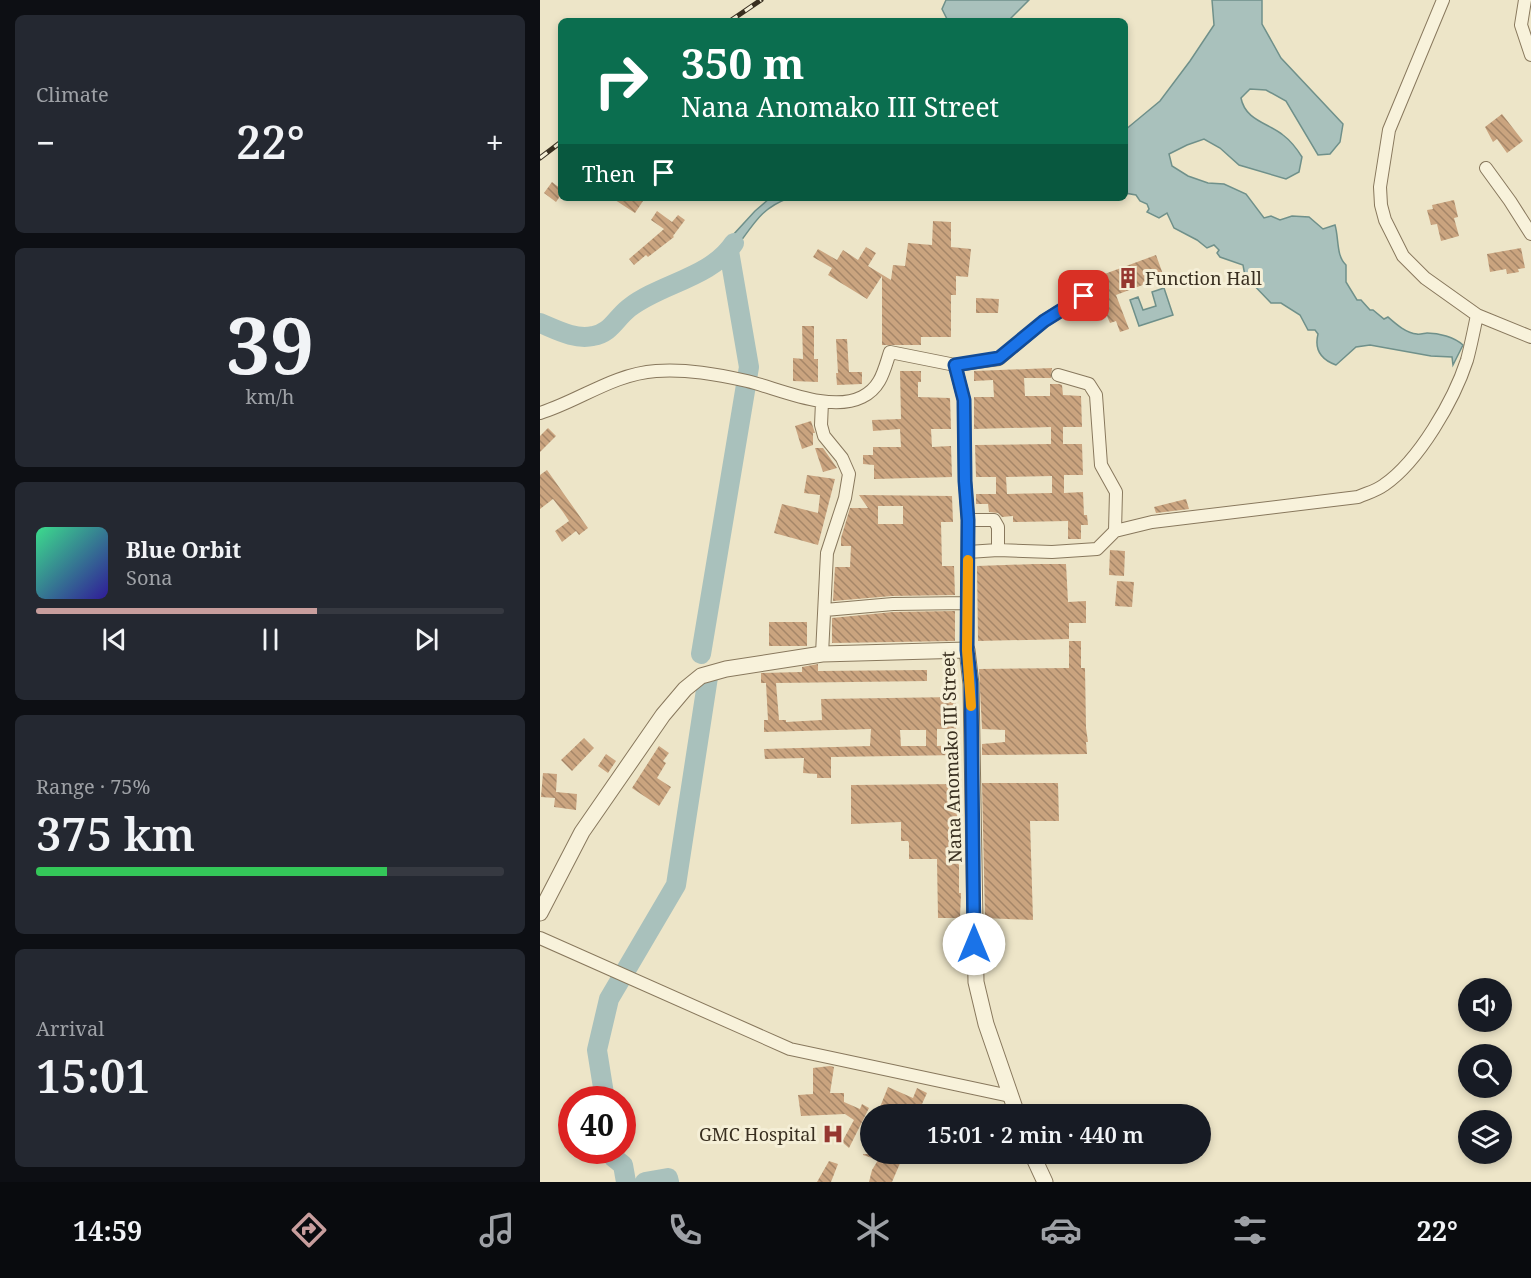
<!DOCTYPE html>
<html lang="en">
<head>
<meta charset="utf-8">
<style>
  body { margin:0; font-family:"Noto Serif",serif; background:#242831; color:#f1f3f6; height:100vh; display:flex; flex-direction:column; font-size:22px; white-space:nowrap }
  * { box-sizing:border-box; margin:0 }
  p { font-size:20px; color:#9ea1a6 }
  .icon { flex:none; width:33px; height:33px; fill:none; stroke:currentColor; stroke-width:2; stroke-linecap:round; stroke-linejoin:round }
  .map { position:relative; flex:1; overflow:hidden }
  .details { display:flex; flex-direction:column; gap:15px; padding:15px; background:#0d0f14; width:540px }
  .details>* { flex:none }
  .banner { position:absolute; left:18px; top:18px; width:570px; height:183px; border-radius:9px; box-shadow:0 3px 9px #0003; background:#0b6e4f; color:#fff; overflow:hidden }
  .tools { position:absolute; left:918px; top:978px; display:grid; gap:12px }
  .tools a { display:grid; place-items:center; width:54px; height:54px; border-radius:50%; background:#171b24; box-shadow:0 3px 9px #0003; font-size:30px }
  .speed { position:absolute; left:18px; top:1086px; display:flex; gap:12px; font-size:30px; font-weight:700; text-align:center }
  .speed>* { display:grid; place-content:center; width:78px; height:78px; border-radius:50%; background:#171b24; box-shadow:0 3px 9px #0003; line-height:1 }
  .speed .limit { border:9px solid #d22; background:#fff; color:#111 }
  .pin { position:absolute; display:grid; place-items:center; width:51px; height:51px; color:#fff; margin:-26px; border-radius:12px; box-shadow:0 3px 9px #0006 }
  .me { position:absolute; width:66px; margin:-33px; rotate:0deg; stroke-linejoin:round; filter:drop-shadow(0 0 4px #0008) }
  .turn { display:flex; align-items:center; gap:21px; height:126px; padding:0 24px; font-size:27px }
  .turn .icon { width:78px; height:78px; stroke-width:2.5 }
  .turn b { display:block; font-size:42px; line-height:51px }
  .then { display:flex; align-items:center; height:57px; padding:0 24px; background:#0003; gap:12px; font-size:22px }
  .big { font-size:45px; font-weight:600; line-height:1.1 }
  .details .card { flex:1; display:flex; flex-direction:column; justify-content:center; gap:9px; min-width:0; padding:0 21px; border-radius:9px; background:#242831 }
  .details .dial { align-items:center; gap:0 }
  .dial b { font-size:78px; line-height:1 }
  .song { display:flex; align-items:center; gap:18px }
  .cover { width:72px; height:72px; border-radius:9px; background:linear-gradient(135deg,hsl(150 70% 55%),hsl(250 70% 35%)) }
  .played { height:6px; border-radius:3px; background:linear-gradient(90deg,#c89e9d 60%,#363941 60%) }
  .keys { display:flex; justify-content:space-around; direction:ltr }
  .heat { display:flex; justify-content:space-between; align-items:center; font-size:33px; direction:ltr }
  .charge { height:9px; border-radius:4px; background:linear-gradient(90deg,#34c759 75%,#363941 0) }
  .trip { position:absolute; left:320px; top:1104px; width:351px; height:60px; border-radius:30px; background:#171b24; box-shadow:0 3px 9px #0003; font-weight:600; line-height:60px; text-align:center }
  .dock { display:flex; height:96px; justify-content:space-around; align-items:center; background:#090b0e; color:#9ea1a6 }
  .dock .icon { width:42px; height:42px }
  .dock .active { color:#c89e9d }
  .dock b { font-size:27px; color:#f1f3f6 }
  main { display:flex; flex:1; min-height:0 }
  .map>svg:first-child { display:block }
  .water { fill:#a9c1bc; stroke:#6f908a; stroke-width:1.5 }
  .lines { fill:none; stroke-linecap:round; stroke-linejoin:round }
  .river { stroke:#a9c1bc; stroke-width:20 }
  .building { fill:url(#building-back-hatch); fill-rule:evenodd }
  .minor-casing { stroke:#88785d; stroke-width:14 }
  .tertiary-casing { stroke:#88785d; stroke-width:17 }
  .minor { stroke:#f8f2db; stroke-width:12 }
  .tertiary { stroke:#f8f2db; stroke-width:15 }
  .rail-casing { stroke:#392f20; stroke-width:5 }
  .rail { stroke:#f5efd7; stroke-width:3; stroke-dasharray:9; stroke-linecap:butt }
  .route-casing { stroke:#114b97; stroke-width:15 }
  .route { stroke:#1a73e8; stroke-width:10 }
  .slow { stroke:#f59e0b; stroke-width:10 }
  .labels { text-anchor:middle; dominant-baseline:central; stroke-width:6; stroke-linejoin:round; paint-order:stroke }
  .poi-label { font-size:18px; fill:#392f20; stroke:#f5efd7; text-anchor:start }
  .street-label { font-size:18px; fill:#392f20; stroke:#f5efd7 }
</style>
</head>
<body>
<main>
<section class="details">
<div class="card"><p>Climate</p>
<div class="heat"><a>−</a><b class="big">22°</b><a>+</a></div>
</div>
<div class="card dial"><b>39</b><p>km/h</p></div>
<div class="card">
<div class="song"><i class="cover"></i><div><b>Blue Orbit</b><p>Sona</p></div></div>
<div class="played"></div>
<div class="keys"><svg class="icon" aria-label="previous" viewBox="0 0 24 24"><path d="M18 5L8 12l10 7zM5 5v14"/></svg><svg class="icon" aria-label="pause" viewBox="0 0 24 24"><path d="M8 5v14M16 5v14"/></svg><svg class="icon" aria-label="next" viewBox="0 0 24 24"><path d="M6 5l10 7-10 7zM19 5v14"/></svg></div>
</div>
<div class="card"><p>Range · 75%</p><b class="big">375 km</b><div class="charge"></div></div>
<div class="card"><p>Arrival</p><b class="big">15:01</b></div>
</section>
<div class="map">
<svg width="991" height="1182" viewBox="0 0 991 1182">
  <defs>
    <pattern id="building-back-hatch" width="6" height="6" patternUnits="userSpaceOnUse" patternTransform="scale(1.5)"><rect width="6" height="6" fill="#caa47f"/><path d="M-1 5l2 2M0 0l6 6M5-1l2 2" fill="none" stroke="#a58668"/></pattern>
  </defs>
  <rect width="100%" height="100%" fill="#ede5c8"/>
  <path class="water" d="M406 0H489L468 21H408L402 9Z
    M672 0H722V24L741 58 803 124 800 142 790 154 778 155 746 101 726 90 710 89 701 98C705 120 728 123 743 135 751 141 757 149 762 157L759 172 746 179 699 165 680 148 664 139 647 145 629 154 632 166 648 176 668 183 684 184 706 194 724 218 731 216 740 220 752 216 769 217 783 229 795 225C799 238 796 256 806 265V282L817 300H821L830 310H833L844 319 848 317C856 324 866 333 877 334 879 335 885 333 887 333 899 333 914 337 923 345L913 365 912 357 891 356 830 345 816 347 796 365C782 360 774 350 778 334L775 330H768L760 315 741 303H731L705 276 703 265 680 257 677 253 679 250 674 245 667 248 657 240 634 228 627 213 619 218 607 212 609 209 607 204 600 201 596 195 585 193V130L620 101 650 61 674 25Z
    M230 198H249C224 207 216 220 201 241L193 235 215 211Z
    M624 288 633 315 599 326 590 300 598 297 603 310 616 306 612 292Z"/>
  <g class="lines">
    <path class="river" d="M0 323C17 330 35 340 53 336 71 333 75 319 89 308 121 283 171 278 194 243
      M161 654 209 367 189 251
      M65 1100 57 1050 69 999 136 885 168 677
      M72 1150 73 1157 83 1165 86 1182
      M105 1182 128 1178 129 1182"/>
  </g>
  <path class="building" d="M962 114 983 141 967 153 957 139 953 142 945 127Z
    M12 182 21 189V195L16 202 4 193Z
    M72 198H105L95 213Z
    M914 200 918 217 914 218 919 236 901 241 897 224 891 225 887 210 893 209 892 205Z
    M117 211 132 222 138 215 145 220 133 236 134 237 108 257 106 255 94 265 89 259 124 229 111 220Z
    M393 221 411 222V247L431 249 428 277 416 276V295H411V337H381V345H342V276L327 299 288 275 292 268 273 257 278 249 297 260 303 250 318 260 326 247 336 253 328 266 351 280 353 265 365 266 368 243 392 245Z
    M981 248 985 268 978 269 979 272 967 274 966 269 950 272 947 254Z
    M616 255 624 277 576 295 589 329 580 332 576 321 570 323 551 279Z
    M436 298 459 299 458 313H436Z
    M262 326H274V359H278V382L253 381V358L263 359Z
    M296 339H307L309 372H322V384L297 385 296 373H298Z
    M512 368 511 378H484L485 396H510V384H519L522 385 523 395 541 396 542 427H523V444H542L543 475H524V493L543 492 544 515H547L548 525H541V539H528V521L473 522V516L462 517 458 513 449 512 448 504H436V494H456V477H436L435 445 511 444V427L434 429V397H454L453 380 434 381V371ZM512 476V493L467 494 466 477Z
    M360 371H381V382H378V397L410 398 411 429H391L392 447 411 446 412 477 334 479V465L323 464V455H333V447H361L360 429 333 431 332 420 361 419Z
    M271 421 275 433H273V445L262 449 255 426Z
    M8 428 16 436 0 452V436Z
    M275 448H283L297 468 283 472Z
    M7 470 48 528 39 535 36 531 22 542 15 531 29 521 23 512 13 499 0 509V475Z
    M267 475 295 479 278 545 234 533 242 504 278 513 280 495 264 493Z
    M319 495 412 496 413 522H401L402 566H414L415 595 352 596 293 601 295 567H310L311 546H301V538L310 508H328ZM338 506H363V524H338Z
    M646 499 649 509 616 513 614 507Z
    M570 550 585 551 584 576 569 575Z
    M495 564H526L528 602 546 601V623H529V639L438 641 437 566Z
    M577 581 594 582 592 607 575 606Z
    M415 611V641L292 643V618L353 612Z
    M229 622H267V646H229Z
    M529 641H541V668H545L546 728 548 742H546L547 754 442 755V744L465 742V730L442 729 439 669 529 668Z
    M278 664V671L387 670V681L236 683 239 720H246V722L282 720 281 699 416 697V729H397V746L419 745 420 755 291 757V778H277V774L263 773 264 758 225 759 224 749 330 746 331 729 224 732V720H228L226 683H221V673L262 672V667ZM360 730H386V746H361Z
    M44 738 54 748 32 771 21 760Z
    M119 746 129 753 123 761 126 763 117 778 131 787 119 806 92 788Z
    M66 754 76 761 68 773 58 766Z
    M3 773 17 774 16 792 37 794 36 810 14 807 15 798 1 797Z
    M442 783H518L519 821H490L493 920 445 918Z
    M418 784 417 833 419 846V893H421L420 918H398L397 859H369V843L368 841H361V822L311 824V785Z
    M290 1066 294 1067 290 1093H304V1102L320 1109 322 1104 329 1108 309 1148 302 1142 314 1120 305 1114 261 1116 258 1095 273 1094V1068Z
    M348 1087 373 1098 377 1088 387 1093 382 1104 385 1105 381 1114H356L340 1107Z
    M323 1154H364L352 1182H329L332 1170 338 1160 323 1155Z
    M289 1161 298 1164 291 1182H277Z"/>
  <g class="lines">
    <defs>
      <path id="minor" d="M903 0 849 130 840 187 841 205 845 220 863 256 885 278 937 315 991 337
        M985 0 981 25 991 55
        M946 168 970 201 991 234
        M415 365 424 400 425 481 428 520 427 650
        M518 375 549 384 556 395 561 465 576 492 575 531
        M282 402 281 425 284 436 302 458 309 474 305 498 287 553 282 654
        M0 413C39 401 73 374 116 371 147 369 176 374 207 381 240 389 290 413 322 397 341 388 344 370 350 352L415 365 459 359 504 321 544 296
        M428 520H454L458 527V550L428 552
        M458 550 512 552 557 549 575 531 612 522 818 497C827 493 836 491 844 485 879 461 914 400 927 360 931 345 934 330 937 315
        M285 610 353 604 427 603
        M0 938 250 1049 470 1096"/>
      <path id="tertiary" d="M0 913 42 832 123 715 145 689 161 676 186 669 282 654 427 650 431 684 436 982 446 1024 477 1114
        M492 1154 505 1182"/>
    </defs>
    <use href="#minor" class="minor-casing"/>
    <use href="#tertiary" class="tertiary-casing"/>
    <use href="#minor" class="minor"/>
    <use href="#tertiary" class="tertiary"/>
    <defs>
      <path id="rail" d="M190 21 221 0
        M0 158 21 142"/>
    </defs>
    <use href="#rail" class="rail-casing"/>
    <use href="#rail" class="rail"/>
  </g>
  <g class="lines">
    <defs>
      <path id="route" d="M434 944 431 684 427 650 428 520 425 481 424 400 415 365 459 358 504 321 544 296"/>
    </defs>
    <use href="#route" class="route-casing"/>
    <use href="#route" class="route"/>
    <path class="slow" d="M428 560 427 650 431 706"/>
  </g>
  <defs>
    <symbol id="building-bare" viewBox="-9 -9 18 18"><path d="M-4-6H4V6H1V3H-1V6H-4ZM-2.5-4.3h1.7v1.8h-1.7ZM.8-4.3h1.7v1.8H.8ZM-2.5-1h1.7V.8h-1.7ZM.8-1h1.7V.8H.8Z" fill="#953730" stroke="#f5efd7" stroke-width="2.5" paint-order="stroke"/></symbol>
    <symbol id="hospital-bare" viewBox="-9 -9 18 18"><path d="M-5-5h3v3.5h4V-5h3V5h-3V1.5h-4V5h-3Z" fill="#953730" stroke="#f5efd7" stroke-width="2.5" paint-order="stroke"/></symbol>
  </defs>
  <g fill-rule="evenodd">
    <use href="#building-bare" x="573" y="263" width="30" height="30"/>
    <use href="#hospital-bare" x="278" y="1119" width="30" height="30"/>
  </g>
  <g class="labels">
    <g class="poi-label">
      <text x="605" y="278">Function Hall</text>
      <text x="276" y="1134" text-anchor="end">GMC Hospital</text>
    </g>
    <g class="street-label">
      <text transform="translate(411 757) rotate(-92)">Nana Anomako III Street</text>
    </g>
  </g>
</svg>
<div class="tools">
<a><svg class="icon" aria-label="sound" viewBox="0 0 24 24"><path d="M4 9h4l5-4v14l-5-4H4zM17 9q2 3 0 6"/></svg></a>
<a><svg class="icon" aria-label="search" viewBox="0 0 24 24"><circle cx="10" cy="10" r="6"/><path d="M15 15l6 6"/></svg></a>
<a><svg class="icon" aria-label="layers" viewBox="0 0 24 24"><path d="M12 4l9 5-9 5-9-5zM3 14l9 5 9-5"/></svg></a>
</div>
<div class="speed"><div class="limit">40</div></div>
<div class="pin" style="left:544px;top:296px;background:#d93025"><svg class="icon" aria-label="arrive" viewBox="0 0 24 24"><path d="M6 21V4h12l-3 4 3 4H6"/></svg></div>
<svg class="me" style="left:434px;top:944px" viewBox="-20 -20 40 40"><circle r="19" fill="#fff"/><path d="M0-13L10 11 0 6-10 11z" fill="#1a73e8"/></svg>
<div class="trip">15:01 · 2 min · 440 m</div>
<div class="banner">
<div class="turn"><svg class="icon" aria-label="right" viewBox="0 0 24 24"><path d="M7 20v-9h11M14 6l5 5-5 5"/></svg><div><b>350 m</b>Nana Anomako III Street</div></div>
<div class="then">Then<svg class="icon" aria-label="arrive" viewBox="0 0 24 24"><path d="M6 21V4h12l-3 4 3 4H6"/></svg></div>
</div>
</div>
</main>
<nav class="dock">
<b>14:59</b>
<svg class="icon active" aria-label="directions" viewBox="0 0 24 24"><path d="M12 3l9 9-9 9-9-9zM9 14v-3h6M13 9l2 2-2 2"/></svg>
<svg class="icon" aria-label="music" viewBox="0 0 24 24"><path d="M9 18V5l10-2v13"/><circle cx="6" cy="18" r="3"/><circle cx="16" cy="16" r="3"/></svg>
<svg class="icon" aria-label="phone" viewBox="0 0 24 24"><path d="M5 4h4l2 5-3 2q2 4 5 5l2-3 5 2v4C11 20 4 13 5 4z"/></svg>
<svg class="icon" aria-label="climate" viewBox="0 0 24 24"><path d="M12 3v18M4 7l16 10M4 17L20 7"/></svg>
<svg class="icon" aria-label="car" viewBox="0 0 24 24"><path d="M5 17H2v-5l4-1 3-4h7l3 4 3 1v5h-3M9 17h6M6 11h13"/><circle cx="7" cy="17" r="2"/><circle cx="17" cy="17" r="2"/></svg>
<svg class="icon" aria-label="filters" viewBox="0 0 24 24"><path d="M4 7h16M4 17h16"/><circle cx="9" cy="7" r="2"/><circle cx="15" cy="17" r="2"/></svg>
<b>22°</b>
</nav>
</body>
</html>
